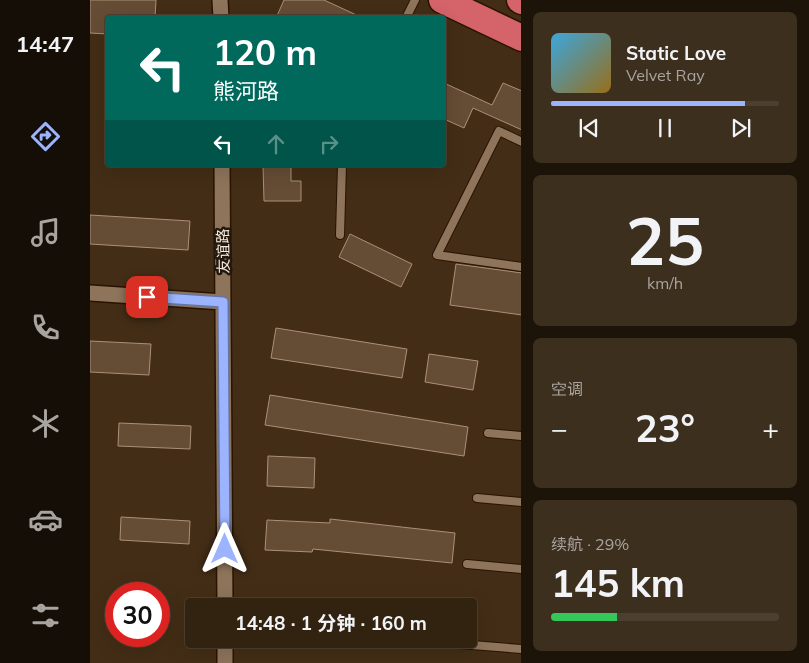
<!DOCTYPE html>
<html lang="zh">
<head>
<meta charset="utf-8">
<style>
  body { margin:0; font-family:Mulish,"Noto Sans SC",sans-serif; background:#3d2f1e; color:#f1f3f6; height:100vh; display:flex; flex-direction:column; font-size:19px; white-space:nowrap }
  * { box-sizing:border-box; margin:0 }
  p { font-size:16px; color:#a8a49f }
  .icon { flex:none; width:28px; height:28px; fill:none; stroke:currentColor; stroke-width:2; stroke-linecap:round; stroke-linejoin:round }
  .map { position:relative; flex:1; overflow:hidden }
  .panel { display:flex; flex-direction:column; gap:12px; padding:12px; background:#1c1309; width:288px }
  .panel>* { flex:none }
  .guide { position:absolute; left:15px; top:15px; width:341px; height:152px; border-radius:5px; box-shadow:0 5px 20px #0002,0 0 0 1px #4d3f30; background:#00695c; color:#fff; overflow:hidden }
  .speed { position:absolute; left:15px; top:582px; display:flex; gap:10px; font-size:25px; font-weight:700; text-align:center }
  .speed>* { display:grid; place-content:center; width:65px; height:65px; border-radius:50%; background:#322210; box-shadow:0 5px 20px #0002,0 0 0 1px #4d3f30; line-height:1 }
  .speed .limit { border:8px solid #d22; background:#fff; color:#111 }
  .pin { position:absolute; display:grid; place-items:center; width:42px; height:42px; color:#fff; margin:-21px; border-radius:10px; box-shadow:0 2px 8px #0006 }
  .me { position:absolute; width:55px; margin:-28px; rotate:0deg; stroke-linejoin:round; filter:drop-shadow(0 0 4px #0008) }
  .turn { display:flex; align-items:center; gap:18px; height:105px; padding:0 25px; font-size:22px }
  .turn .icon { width:65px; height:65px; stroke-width:2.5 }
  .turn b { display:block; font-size:35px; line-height:42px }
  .lanes { display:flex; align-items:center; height:48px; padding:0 25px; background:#0003; justify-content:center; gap:25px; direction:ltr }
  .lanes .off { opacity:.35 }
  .big { font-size:38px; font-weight:700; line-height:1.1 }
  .panel .card { flex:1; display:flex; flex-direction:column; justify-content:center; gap:8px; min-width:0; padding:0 18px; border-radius:8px; background:#3d2f1e }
  .panel .dial { align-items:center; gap:0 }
  .dial b { font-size:65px; line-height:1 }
  .song { display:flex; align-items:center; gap:15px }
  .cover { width:60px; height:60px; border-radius:8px; background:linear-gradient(135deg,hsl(200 70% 55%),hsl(40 70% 35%)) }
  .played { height:5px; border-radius:2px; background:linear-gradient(90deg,#9cb4fd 85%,#4d3f30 85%) }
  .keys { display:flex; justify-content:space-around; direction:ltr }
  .heat { display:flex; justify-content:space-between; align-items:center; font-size:28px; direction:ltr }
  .charge { height:8px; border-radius:4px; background:linear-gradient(90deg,#34c759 29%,#4d3f30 0) }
  .trip { position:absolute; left:95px; top:598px; width:292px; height:50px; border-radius:5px; background:#322210; box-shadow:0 5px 20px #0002,0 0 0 1px #4d3f30; font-weight:700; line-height:50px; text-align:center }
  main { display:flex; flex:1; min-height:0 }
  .tab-bar { display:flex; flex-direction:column; width:90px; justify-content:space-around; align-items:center; background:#140e06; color:#a8a49f }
  .tab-bar .icon { width:35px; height:35px }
  .tab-bar .on { color:#9cb4fd }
  .tab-bar b { font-size:22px; color:#f1f3f6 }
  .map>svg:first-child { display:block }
  .building { fill:#654c35; stroke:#ab9077 }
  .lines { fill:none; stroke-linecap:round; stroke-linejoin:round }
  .service-casing { stroke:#291400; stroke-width:10 }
  .minor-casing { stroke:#291400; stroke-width:18 }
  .trunk-casing { stroke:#291400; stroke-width:29 }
  .service { stroke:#8e745b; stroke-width:8 }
  .minor { stroke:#8e745b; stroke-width:15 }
  .trunk { stroke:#d4636a; stroke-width:26 }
  .route-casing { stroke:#6575a4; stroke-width:12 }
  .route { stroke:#9cb4fd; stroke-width:9 }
  .labels { text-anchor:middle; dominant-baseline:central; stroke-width:5; stroke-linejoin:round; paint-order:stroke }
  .street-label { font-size:15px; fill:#f7e9db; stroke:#22180e }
</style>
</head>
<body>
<main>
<nav class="tab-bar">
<b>14:47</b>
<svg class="icon on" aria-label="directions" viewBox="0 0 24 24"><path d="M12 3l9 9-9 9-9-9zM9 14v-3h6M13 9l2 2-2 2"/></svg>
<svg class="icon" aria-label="music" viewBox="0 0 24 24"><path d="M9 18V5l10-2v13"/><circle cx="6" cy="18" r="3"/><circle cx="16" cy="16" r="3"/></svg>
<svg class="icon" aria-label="phone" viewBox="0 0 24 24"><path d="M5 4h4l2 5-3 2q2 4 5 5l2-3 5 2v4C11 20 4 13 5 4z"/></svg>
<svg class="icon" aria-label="climate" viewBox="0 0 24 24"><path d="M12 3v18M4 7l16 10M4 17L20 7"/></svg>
<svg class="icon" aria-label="car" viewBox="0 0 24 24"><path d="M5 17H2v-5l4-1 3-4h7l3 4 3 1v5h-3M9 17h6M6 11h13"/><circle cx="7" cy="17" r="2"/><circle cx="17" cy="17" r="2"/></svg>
<svg class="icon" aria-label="filters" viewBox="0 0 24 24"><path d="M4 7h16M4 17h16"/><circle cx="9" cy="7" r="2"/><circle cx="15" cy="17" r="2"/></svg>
</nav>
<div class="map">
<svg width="432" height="663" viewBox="0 0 432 663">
  <rect width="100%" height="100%" fill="#432d16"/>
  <path class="building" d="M0 0H66L65 18H18V34L0 33Z
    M194 0H234L273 18H186Z
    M354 83 402 105 413 83 432 91V130L383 108 374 128 354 119Z
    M173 165H201V181H211V201H174Z
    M0 215 100 221 98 250 0 244Z
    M260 234 322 264 311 287 249 257Z
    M366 264 432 273V315L360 305Z
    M186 328 317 349 312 378 181 358Z
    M0 341 61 344 59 375 0 372Z
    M339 354 388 361 383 390 335 382Z
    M180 395 378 427 374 456 175 425Z
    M29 423 101 426 100 449 28 446Z
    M178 456 225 458 224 488 177 486Z
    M31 517 100 521 99 544 30 540Z
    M240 519 365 533 362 563 223 549 222 552 175 550 177 520 240 523Z"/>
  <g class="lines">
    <defs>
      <path id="service" d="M316 18 325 0
        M432 142 409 131 347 255 432 267
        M250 235 252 165
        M398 433 432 436
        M387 498 432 502
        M377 564 432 569
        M369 644 432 649"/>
      <path id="minor" d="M130 0 131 18
        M132 165 135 606
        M0 293 133 302
        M135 639V663"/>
      <path id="trunk" d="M352 0 432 38
        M430 0 432 1"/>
    </defs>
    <use href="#service" class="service-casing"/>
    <use href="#minor" class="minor-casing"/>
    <use href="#trunk" class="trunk-casing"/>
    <use href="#service" class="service"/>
    <use href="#minor" class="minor"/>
    <use href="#trunk" class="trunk"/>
  </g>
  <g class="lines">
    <defs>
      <path id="route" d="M57 297 133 302 135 549"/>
    </defs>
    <use href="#route" class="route-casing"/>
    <use href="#route" class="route"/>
  </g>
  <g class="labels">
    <g class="street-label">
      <text transform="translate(133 251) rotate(-91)">友谊路</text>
    </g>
  </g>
</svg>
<div class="speed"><div class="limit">30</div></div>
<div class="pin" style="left:57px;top:297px;background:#d93025"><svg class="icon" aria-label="arrive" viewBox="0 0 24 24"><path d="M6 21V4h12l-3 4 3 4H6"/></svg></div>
<svg class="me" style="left:135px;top:549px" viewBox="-20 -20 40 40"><path d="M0-17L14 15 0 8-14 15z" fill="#9cb4fd" stroke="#fff" stroke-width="4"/></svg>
<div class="trip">14:48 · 1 分钟 · 160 m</div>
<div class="guide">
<div class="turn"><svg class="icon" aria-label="left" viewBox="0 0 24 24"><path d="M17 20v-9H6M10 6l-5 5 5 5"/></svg><div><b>120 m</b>熊河路</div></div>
<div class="lanes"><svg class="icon" aria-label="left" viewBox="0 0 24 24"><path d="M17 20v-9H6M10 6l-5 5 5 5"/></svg><svg class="icon off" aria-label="ahead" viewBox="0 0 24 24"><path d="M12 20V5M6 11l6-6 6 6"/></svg><svg class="icon off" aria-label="right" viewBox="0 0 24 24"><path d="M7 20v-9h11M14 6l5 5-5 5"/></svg></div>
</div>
</div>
<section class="panel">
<div class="card">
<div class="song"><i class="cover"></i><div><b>Static Love</b><p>Velvet Ray</p></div></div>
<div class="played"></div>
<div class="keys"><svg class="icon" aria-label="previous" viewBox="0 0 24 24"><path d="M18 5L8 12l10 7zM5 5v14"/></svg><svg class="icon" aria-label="pause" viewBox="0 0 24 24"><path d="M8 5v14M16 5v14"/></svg><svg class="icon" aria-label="next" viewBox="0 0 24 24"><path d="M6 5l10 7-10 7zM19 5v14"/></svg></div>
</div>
<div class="card dial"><b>25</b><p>km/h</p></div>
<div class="card"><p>空调</p>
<div class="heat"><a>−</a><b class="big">23°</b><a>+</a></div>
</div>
<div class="card"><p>续航 · 29%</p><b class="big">145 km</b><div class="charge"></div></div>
</section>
</main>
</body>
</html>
